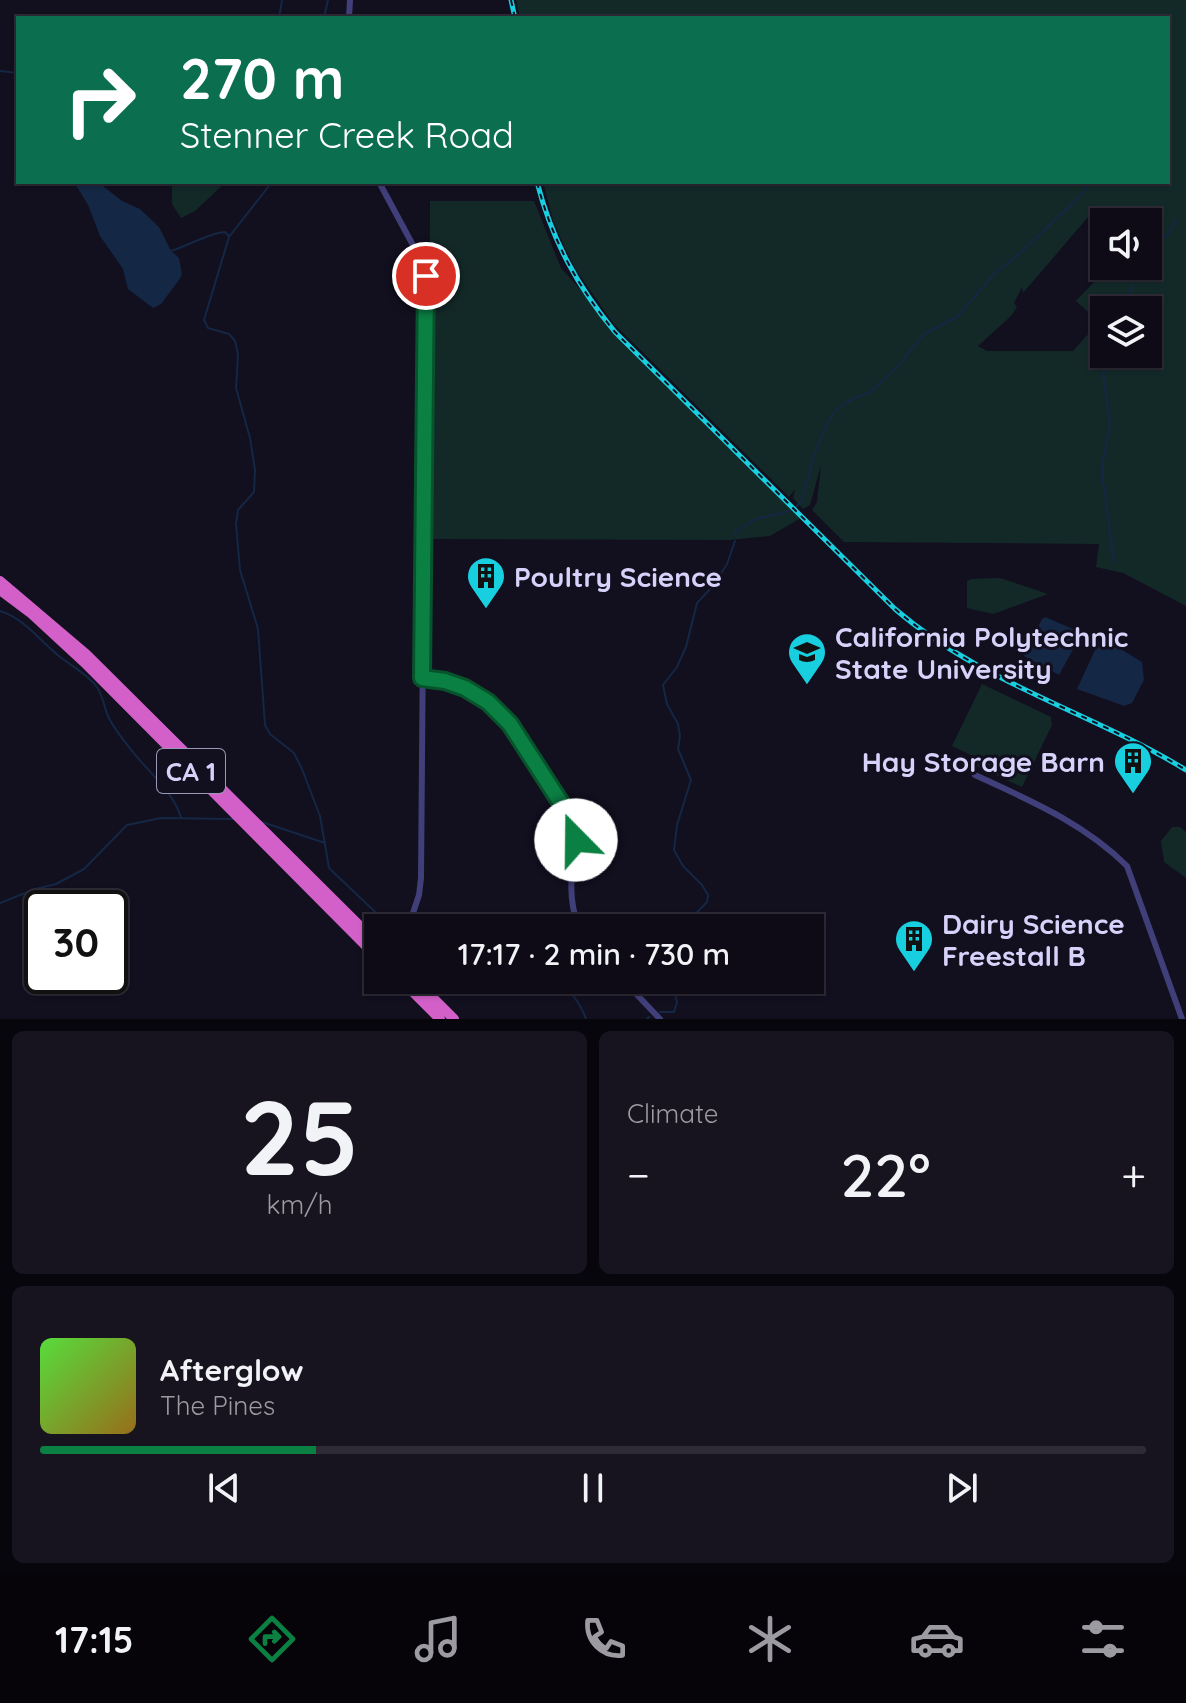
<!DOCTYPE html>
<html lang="en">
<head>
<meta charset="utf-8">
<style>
  body { margin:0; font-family:Quicksand,sans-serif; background:#171420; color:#f1f3f6; height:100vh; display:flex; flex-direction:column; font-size:30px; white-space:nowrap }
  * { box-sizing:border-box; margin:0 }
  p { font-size:26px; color:#9b9ba1 }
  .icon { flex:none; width:44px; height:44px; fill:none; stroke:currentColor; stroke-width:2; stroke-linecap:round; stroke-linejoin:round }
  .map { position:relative; height:1019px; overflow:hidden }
  .panel { display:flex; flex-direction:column; gap:12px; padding:12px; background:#08060d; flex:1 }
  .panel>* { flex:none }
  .guide { position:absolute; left:16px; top:16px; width:1154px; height:168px; border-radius:0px; box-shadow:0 2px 6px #0004,0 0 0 2px #2e2b36; background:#0b6e4f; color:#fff; overflow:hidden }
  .tools { position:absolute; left:1090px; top:208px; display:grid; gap:16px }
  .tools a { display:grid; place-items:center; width:72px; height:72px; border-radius:0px; background:#0e0b17; box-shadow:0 2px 6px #0004,0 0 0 2px #2e2b36; font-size:40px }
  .speed { position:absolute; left:24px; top:890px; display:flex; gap:16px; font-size:40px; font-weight:700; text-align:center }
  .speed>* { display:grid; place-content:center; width:104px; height:104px; border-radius:50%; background:#0e0b17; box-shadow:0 2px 6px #0004,0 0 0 2px #2e2b36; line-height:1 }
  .speed .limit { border:4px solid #111; border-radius:12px; background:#fff; color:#111 }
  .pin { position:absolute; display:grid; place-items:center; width:68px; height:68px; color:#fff; margin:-34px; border:4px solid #fff; border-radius:50%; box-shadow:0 2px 8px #0007 }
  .me { position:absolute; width:88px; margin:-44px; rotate:338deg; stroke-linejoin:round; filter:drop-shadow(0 0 6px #0008) }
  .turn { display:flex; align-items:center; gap:28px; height:168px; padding:0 32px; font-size:36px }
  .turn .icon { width:104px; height:104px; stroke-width:2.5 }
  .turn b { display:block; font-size:56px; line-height:68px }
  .big { font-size:60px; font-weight:600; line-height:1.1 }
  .panel .widget { flex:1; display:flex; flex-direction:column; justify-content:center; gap:12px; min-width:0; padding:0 28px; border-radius:12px; background:#171420 }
  .panel .dial { align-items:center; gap:0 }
  .dial b { font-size:104px; line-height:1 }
  .song { display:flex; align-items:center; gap:24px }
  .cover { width:96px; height:96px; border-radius:12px; background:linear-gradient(135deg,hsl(110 70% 55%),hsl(40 70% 35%)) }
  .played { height:8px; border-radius:4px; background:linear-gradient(90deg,#0b8043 25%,#2e2b36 25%) }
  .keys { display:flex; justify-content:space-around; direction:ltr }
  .heat { display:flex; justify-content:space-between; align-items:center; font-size:44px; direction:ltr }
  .panel .tiles { flex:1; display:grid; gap:12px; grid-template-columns:1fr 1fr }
  .widget:last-child { grid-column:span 2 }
  .trip { position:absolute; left:364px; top:914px; width:460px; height:80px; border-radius:0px; background:#0e0b17; box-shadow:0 2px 6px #0004,0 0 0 2px #2e2b36; font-weight:600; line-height:80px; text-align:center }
  .dock { display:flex; height:128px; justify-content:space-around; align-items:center; background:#060409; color:#9b9ba1 }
  .dock .icon { width:56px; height:56px }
  .dock .selected { color:#0b8043 }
  .dock b { font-size:36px; color:#f1f3f6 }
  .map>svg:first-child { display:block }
  .green { fill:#132928; fill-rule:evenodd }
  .water { fill:#142744 }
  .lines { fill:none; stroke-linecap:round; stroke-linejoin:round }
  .stream { stroke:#142744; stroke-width:2 }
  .minor { stroke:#413f79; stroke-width:6 }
  .trunk { stroke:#d360c8; stroke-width:10 }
  .rail-casing { stroke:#18cfe0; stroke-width:5 }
  .rail { stroke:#120f1f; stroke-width:2; stroke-dasharray:6; stroke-linecap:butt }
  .route-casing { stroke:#07532c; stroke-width:20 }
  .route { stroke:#0b8043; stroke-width:14 }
  .labels { text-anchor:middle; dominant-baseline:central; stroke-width:6; stroke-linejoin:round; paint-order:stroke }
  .shield { fill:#120f1f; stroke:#9b98b8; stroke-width:2 }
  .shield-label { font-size:26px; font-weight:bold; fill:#d6d2fa }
  .poi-label { font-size:28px; font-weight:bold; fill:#d6d2fa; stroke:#120f1f; text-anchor:start }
</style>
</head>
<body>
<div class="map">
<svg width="1186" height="1019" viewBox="0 0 1186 1019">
  <rect width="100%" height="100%" fill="#120f1f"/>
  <path class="green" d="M516 0H1186V606L1123 573 1096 567 1099 544 844 542 812 510 817 502 821 465 810 505 803 509 793 498 795 489 789 497 613 323 576 270 565 248 553 220 543 182H1168V18H520ZM1089 216 1104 229V222H1148V266H1109L1076 301 1099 322 1073 351H987L978 346 1011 316 1017 307 1014 303 1022 287 1023 293ZM1104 310H1148V354H1104Z
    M172 182H226L195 211 181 218 172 204Z
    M430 201H534L561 268 655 372 801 518 770 536 730 540 428 539Z
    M1000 578 1048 594 993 614 967 608V581L971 579Z
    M982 684 1051 717 1052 725 1022 787 972 764 975 757 952 746Z
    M1172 827H1180L1186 832V878L1164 862 1161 841Z"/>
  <path class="water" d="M74 182H98L122 201 140 209 159 227 171 251 179 258 182 274 179 280 161 304 153 308 128 289 123 269 100 236 88 205Z
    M1045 617 1082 633 1059 675 1024 656 1042 619Z
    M1101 637 1142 662 1144 680 1132 703 1124 706 1077 689Z"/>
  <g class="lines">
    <path class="stream" d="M279 18 282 0
      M324 18 328 0
      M0 71 18 73
      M272 182 229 237 204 320 208 328 229 334 235 341 238 354 236 388 250 438 255 470 254 492 238 510 236 524 240 570 258 629 265 725 270 734 294 753 302 769 320 816 329 868 392 928
      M171 251C187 246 212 232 225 232L229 236
      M1148 252 1168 234 1176 219
      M1126 310 1137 266
      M1111 354 1103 374 1110 423 1103 460V481L1114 563
      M796 507 802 500 814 456 825 427 835 411 847 402 870 392 897 367 923 335 958 316 994 274 1018 255 1079 197 1090 182
      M736 537 735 532 756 519 790 511
      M0 611C25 619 39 640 59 656 71 666 88 674 97 687 103 696 104 707 108 716 114 729 124 741 133 752 150 774 172 790 181 817
      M259 821 325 843
      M0 903 35 889 56 884 84 869 127 825 161 818 233 819
      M682 928 707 902 708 895 702 885 683 866 674 850 677 825 691 780 678 749 680 736 678 724 667 704 663 685 677 667 686 647 697 603 712 587 727 564 735 541
      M551 980C568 986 580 1002 586 1019
      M660 1012H674L677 1002 672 980
      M647 1019 649 1017"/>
    <path class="minor" d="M349 18 350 0
      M379 182 422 262 426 276 421 878 419 895 408 928
      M422 678C490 685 511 725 545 777 554 792 569 808 574 825 579 841 573 858 572 874 570 893 572 910 579 928
      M975 775C1029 800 1084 823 1127 866L1182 1019
      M623 980 660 1019"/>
    <path class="trunk" d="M0 581 86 654 378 944
      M0 590 32 614 85 663 378 958
      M401 980 440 1019
      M415 980 454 1019"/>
    <defs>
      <path id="rail" d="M511 0 515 18
        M537 182C552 240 577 286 615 332L895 609C981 683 1091 712 1186 770"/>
    </defs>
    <use href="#rail" class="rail-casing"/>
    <use href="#rail" class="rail"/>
  </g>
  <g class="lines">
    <defs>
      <path id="route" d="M426 276 422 678 445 681 465 688 488 702 510 724 570 817 576 840"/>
    </defs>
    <use href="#route" class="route-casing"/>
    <use href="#route" class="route"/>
  </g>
  <defs>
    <symbol id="building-pin" viewBox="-11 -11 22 30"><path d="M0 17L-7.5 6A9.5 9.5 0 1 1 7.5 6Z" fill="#18cfe0" stroke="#120f1f"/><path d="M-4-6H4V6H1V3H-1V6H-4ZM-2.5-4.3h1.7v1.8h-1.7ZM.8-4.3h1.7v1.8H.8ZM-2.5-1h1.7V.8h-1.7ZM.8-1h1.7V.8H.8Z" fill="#111"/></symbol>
    <symbol id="university-pin" viewBox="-11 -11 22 30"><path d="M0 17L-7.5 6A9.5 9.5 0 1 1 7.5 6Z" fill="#18cfe0" stroke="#120f1f"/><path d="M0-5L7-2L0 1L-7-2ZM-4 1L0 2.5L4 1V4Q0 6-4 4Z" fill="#111"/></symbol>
  </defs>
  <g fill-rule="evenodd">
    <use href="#building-pin" x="464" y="554" width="44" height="60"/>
    <use href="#university-pin" x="785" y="630" width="44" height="60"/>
    <use href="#building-pin" x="1111" y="739" width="44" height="60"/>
    <use href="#building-pin" x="892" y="917" width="44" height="60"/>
  </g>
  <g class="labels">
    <rect class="shield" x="157" y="749" width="68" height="44" rx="6"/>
    <g class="shield-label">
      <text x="191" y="771">CA 1</text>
    </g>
    <g class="poi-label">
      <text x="514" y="576">Poultry Science</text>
      <text x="835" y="636">California Polytechnic<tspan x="835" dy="32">State University</tspan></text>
      <text x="1105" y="761" text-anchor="end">Hay Storage Barn</text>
      <text x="942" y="923">Dairy Science<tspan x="942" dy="32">Freestall B</tspan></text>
    </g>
  </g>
</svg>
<div class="tools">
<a><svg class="icon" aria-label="sound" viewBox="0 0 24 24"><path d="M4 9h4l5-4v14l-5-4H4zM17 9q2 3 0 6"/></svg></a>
<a><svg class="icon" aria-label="layers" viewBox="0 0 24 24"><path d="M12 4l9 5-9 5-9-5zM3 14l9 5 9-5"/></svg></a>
</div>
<div class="speed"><div class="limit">30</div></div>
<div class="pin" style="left:426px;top:276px;background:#d93025"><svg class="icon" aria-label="arrive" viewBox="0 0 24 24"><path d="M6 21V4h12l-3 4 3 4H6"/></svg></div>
<svg class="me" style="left:576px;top:840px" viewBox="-20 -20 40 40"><circle r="19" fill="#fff"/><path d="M0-13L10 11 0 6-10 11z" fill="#0b8043"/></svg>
<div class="trip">17:17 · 2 min · 730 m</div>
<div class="guide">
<div class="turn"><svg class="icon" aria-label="right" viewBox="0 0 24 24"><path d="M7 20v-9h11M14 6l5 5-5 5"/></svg><div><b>270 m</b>Stenner Creek Road</div></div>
</div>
</div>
<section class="panel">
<div class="tiles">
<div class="widget dial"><b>25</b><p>km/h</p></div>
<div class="widget"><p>Climate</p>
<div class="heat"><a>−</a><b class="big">22°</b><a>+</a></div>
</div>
<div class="widget">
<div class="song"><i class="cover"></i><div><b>Afterglow</b><p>The Pines</p></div></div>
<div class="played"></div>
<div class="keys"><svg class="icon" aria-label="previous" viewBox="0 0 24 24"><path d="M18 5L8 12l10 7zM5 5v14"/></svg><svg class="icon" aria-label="pause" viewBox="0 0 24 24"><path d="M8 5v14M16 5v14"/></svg><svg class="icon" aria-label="next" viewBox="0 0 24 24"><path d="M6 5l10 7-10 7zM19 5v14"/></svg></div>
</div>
</div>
</section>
<nav class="dock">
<b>17:15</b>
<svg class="icon selected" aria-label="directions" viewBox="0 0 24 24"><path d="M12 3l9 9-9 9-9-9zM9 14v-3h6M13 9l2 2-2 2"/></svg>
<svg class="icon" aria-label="music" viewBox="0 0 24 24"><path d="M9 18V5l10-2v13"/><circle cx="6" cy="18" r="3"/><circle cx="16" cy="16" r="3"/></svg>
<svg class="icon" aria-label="phone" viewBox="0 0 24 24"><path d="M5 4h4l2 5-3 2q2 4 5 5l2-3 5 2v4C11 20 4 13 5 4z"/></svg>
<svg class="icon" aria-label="climate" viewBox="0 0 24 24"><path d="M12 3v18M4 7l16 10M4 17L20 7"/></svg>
<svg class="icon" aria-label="car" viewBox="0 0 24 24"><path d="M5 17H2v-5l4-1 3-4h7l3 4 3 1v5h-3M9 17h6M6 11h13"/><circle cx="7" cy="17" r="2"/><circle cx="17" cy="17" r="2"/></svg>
<svg class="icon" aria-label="filters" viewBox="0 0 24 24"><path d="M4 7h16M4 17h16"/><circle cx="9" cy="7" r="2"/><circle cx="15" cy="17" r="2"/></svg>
</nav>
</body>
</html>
